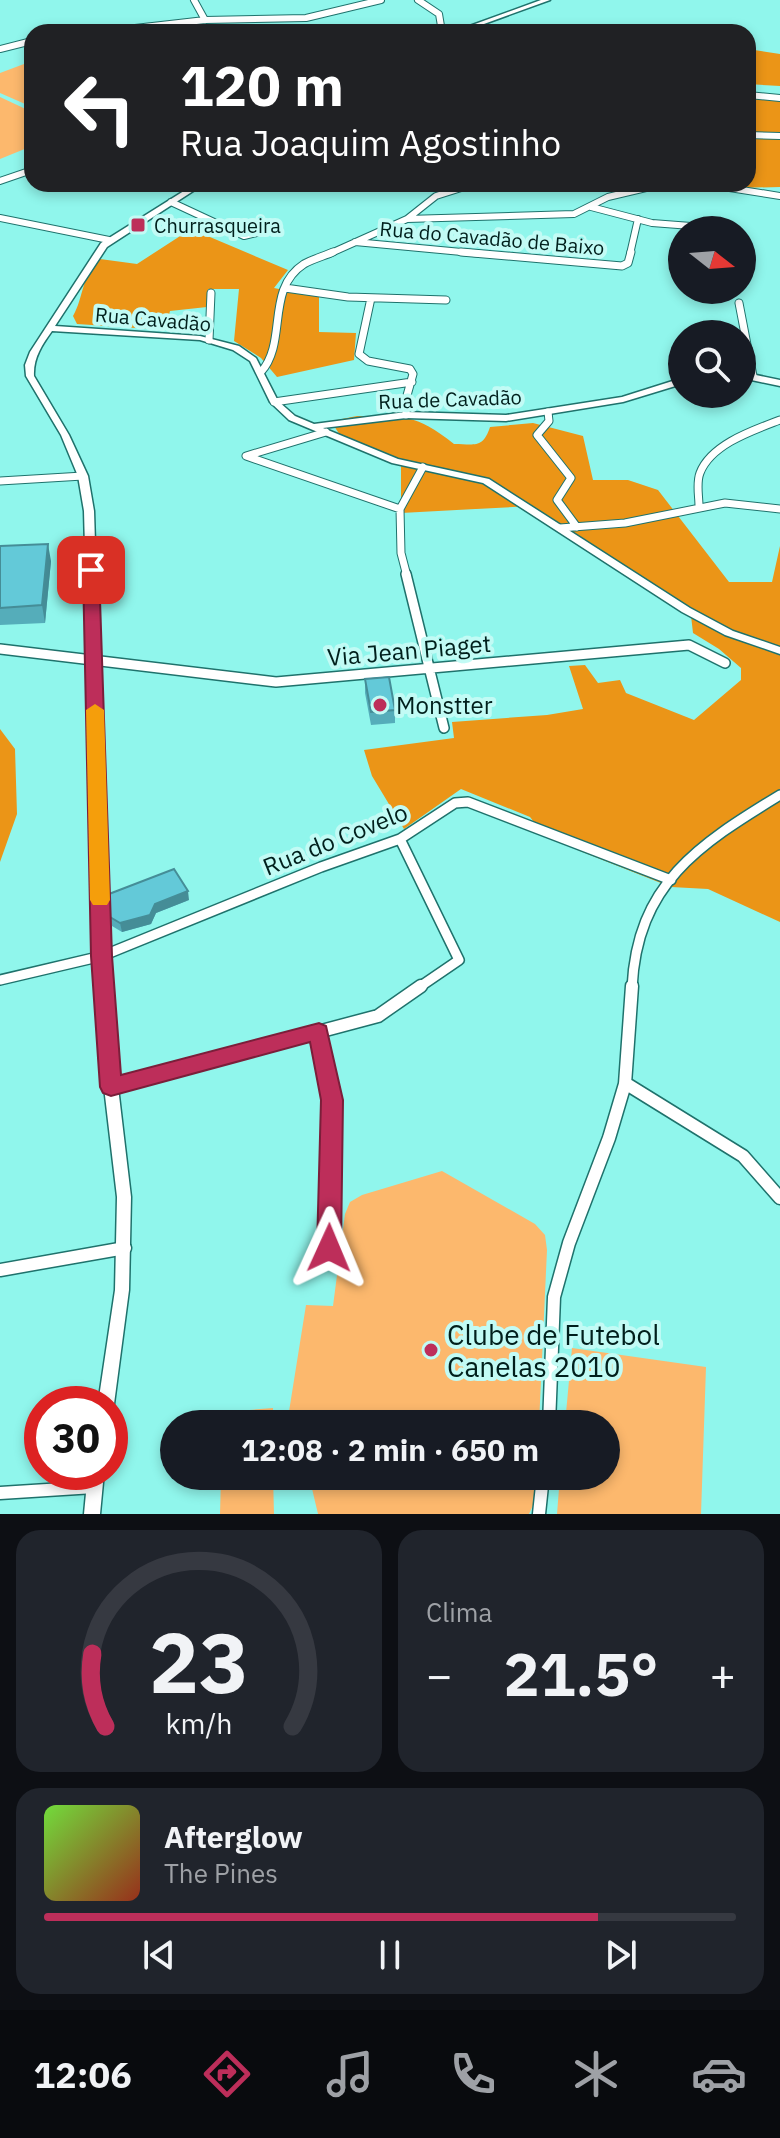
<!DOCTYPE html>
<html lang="pt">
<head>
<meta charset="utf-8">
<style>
  body { margin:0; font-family:"IBM Plex Sans",sans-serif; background:#20242c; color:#f1f3f6; height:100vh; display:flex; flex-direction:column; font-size:30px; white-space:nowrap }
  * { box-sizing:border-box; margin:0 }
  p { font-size:26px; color:#9ea1a6 }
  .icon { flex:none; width:44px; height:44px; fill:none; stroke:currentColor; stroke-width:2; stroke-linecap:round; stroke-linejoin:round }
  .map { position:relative; height:1514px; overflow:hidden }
  .sheet { display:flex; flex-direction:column; gap:16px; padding:16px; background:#0d0f14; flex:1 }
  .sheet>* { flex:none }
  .hud { position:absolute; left:24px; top:24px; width:732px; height:168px; border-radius:24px; box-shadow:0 4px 12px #0003; background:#202124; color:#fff; overflow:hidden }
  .needle { width:52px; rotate:107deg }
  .buttons { position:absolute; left:668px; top:216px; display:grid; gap:16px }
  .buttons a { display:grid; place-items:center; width:88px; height:88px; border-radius:50%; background:#171b24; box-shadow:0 4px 12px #0003; font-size:40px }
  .speed { position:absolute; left:24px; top:1386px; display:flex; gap:16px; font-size:40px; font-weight:700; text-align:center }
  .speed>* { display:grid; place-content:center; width:104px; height:104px; border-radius:50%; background:#171b24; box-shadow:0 4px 12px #0003; line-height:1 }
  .speed .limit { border:12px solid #d22; background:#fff; color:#111 }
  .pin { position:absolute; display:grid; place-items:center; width:68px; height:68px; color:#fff; margin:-34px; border-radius:16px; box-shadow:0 4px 12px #0006 }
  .me { position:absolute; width:88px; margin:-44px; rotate:1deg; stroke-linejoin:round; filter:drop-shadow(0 0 6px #0008) }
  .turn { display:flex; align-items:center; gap:28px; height:168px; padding:0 24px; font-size:36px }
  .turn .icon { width:104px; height:104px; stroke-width:2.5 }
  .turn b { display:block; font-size:56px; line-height:68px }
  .big { font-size:60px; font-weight:800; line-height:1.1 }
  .sheet .card { flex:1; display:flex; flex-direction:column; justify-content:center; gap:12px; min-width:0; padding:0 28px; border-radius:24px; background:#20242c }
  .sheet .dial { align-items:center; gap:0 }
  .dial svg { height:208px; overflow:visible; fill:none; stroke:#363941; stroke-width:7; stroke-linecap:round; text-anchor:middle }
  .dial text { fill:#f1f3f6; stroke:none }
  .song { display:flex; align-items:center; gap:24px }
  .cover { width:96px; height:96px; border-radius:12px; background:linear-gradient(135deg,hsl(100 70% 55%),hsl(10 70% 35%)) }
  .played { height:8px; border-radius:4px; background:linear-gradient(90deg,#bd2e5a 80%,#363941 80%) }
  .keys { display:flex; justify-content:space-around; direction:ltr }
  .heat { display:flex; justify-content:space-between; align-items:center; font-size:44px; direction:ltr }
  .sheet .tiles { flex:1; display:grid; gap:16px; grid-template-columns:1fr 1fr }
  .card:last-child { grid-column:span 2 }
  .trip { position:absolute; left:160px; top:1410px; width:460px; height:80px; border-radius:40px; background:#171b24; box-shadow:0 4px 12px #0003; font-weight:800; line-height:80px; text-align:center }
  .dock { display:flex; height:128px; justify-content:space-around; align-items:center; background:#090b0e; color:#9ea1a6 }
  .dock .icon { width:56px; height:56px }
  .dock .active { color:#bd2e5a }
  .dock b { font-size:36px; color:#f1f3f6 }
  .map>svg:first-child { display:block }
  .green { fill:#fcb86d }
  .forest { fill:#eb9517 }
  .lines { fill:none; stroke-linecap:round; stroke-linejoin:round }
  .minor-far3-casing { stroke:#1f726c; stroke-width:8 }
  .minor-far2-casing { stroke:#1f726c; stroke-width:9 }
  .minor-far1-casing { stroke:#1f726c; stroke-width:12 }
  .minor-casing { stroke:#1f726c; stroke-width:15 }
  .tertiary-casing { stroke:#1f726c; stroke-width:3 }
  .minor-far3 { stroke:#fff; stroke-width:6 }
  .minor-far2 { stroke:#fff; stroke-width:7 }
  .minor-far1 { stroke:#fff; stroke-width:9 }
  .minor { stroke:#fff; stroke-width:12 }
  .tertiary { fill:#fff; fill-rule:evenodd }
  .wall { fill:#55adba }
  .shaded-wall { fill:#458d97 }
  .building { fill:#63c9d8; stroke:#458d97; stroke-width:2 }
  .route { fill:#bd2e5a; stroke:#7b1e3a; stroke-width:2 }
  .slow { fill:#f59e0b }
  .poi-dot { fill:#bd2e5a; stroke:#c2fbf5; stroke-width:3 }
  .labels { text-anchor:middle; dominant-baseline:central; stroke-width:8; stroke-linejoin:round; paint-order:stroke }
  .far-poi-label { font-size:20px; fill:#001f1c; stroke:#c2fbf5; text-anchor:start }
  .far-street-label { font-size:20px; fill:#001f1c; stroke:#c2fbf5 }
  .street-label { font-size:24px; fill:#001f1c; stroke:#c2fbf5 }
  .poi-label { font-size:24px; fill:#001f1c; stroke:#c2fbf5; text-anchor:start }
  .near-poi-label { font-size:28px; fill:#001f1c; stroke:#c2fbf5; text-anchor:start }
</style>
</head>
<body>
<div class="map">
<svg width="780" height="1514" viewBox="0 0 780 1514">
  <rect width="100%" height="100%" fill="#90f6ec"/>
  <path class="green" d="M32 61V107L0 93V73Z
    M0 97 32 112V146L0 159Z
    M442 1171 535 1224 545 1235 547 1250 539 1424H287L306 1305 333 1306 345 1214 350 1202 362 1195Z
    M572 1348 706 1367 701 1514H557L560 1476H606V1424H565Z
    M273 1408V1424H223L224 1412Z
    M221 1476H273L274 1514H220Z
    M309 1476H537L536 1499 529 1514H318Z"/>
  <path class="forest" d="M748 49 780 54V86L748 84Z
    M748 98 780 99V187L732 188 735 184H748Z
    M191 229 288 270 274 288 319 297V332L356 333 354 360 277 377 261 358 234 341 239 289H208L207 307 170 311 165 330 77 324 73 316C84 297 81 276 100 259L137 264Z
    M357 416C405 417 415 413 454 444 474 444 483 449 490 427L533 423 583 436 593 480H628L658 490 729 582H772L780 546V922L708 889 671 887 580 851 541 831 530 817 461 789 404 829 372 776 364 750 454 738 452 722 547 715 583 709 569 666 585 665 598 683 620 680 626 693 694 720 741 680V668L719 649 693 633 690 607 576 541 531 506 401 513V465L340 435 334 426 337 420Z
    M0 729 15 749 17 814 0 862Z"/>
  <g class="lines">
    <defs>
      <path id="minor-far3" d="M194 0 205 20
        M418 0 439 14 442 32
        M100 32 205 20 306 18 381 0
        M0 49 32 41
        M748 95 780 98
        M748 135 780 136
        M0 181 32 170
        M704 184 780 196
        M171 202 244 236 266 231
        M591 207 652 223 730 229
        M0 218 109 240
        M407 219 574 214 608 197 663 184
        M355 242 483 254
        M329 254 407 219 436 196 474 184
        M630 254 638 219"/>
      <path id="minor-far2" d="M461 252 622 266 628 263 631 252
        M285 288 348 297 446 300
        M371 298 359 354 368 361 410 369 413 374 406 399V415
        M739 303 753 376
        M209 340 211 293
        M261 372C288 342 265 289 304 264 313 259 324 256 333 252
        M274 402 412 382
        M548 412 549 421 537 435 571 478 557 500 577 527
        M326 432 246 456 400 509
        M0 481 83 476
        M699 506C699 496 696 483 700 473 711 444 754 430 780 420
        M560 528 625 523 725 503 780 509
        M407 576 401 553 400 509 423 467"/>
      <path id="minor-far1" d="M406 574 444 728
        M0 649 276 682 689 645 725 663
        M400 839 459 960 418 988
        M0 980 102 956 321 867 400 839 455 803 468 802 671 880
        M632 988C637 884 698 845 780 795"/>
      <path id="minor" d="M319 1032 332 1100 329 1248
        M625 1083 743 1156 780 1198
        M111 1087 378 1016 421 986
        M0 1270 125 1248
        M549 1424 554 1297 569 1243 609 1138 625 1084 632 986
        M0 1493 94 1487
        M539 1514 543 1476"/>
      <path id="tertiary" d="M541 0H550L462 32H453Z
        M195 184H204L107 247 55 326 200 336 239 346 256 358 278 401 295 416 314 424 406 412 506 415 622 397 682 378V384L623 402 506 421 406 418 323 428 398 459 489 479 690 608 733 631 780 647V654L725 635 682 612 483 483 392 463 289 420 270 402 250 361 233 350 200 340 52 331C42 345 33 358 34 376L69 435 88 476 94 511 108 956 118 1087 131 1197 129 1290 114 1404 110 1410V1404H98L115 1290 117 1197 104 1087 96 956 84 511 78 476 61 435 26 376 25 365 30 352 101 243Z
        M742 372 780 380V386L742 378Z
        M88 1472H104L100 1514H84Z"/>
    </defs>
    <use href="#minor-far3" class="minor-far3-casing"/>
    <use href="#minor-far2" class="minor-far2-casing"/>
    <use href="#minor-far1" class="minor-far1-casing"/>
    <use href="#minor" class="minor-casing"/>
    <use href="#tertiary" class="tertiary-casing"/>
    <use href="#minor-far3" class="minor-far3"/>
    <use href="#minor-far2" class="minor-far2"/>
    <use href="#minor-far1" class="minor-far1"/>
    <use href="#minor" class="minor"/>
    <use href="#tertiary" class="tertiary"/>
  </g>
  <path class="wall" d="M0 546 51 561 45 623 0 625Z
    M365 679 395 710V723L371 725 365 693Z
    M189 900 156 913 151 924 122 932 112 926 110 917Z"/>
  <path class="shaded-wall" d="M48 544 51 561 45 623 42 605Z
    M188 891 189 900 156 913 151 924 122 932 120 923 155 904Z"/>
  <path class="building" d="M48 544 42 605 0 608V546Z
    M389 677 395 710 371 712 365 679Z
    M174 869 188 891 155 904 150 915 120 923 110 917 109 894Z"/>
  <path class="route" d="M91 565 99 570 112 956 121 1075 319 1023 326 1026 343 1100 341 1248 337 1255 329 1258 321 1255 317 1248 321 1100 310 1042 111 1096 103 1093 100 1087 91 956 83 570Z"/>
  <path class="slow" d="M95 704 104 710 110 900 107 905H93L90 900 86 710Z"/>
  <g class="poi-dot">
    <rect x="130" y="217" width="16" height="16" rx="4"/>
    <circle cx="380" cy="705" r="8"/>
    <circle cx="431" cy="1350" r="8"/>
  </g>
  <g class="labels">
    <g class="far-poi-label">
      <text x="154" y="225">Churrasqueira</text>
    </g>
    <g class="far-street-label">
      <text transform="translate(492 238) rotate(5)">Rua do Cavadão de Baixo</text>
      <text transform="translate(153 319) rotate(5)">Rua Cavadão</text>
      <text transform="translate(450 399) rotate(-2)">Rua de Cavadão</text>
    </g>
    <g class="street-label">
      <text transform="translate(409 650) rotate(-5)">Via Jean Piaget</text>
      <text transform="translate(335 839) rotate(-22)">Rua do Covelo</text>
    </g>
    <g class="poi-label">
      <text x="396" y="705">Monstter</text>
    </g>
    <g class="near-poi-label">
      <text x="447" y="1334">Clube de Futebol<tspan x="447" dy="32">Canelas 2010</tspan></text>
    </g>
  </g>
</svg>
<div class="buttons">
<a><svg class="needle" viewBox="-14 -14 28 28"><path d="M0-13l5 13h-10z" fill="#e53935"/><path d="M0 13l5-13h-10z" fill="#9ea1a6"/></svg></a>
<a><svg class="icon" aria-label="search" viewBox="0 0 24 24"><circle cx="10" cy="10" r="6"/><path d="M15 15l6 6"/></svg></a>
</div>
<div class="speed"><div class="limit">30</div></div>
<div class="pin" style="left:91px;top:570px;background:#d93025"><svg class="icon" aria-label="arrive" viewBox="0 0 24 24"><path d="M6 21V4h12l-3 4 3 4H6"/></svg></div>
<svg class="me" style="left:329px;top:1248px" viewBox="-20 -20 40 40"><path d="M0-17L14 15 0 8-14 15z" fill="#bd2e5a" stroke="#fff" stroke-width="4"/></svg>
<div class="trip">12:08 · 2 min · 650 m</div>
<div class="hud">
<div class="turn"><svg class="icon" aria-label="left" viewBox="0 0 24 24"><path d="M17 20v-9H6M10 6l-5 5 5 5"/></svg><div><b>120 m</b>Rua Joaquim Agostinho</div></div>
</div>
</div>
<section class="sheet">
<div class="tiles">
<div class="card dial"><svg viewBox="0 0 100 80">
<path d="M14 69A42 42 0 1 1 86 69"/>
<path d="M14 69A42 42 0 0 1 9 41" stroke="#bd2e5a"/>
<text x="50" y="56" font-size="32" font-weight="700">23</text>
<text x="50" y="72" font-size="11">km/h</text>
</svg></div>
<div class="card"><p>Clima</p>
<div class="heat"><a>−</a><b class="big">21.5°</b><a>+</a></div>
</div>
<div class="card">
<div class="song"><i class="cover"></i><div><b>Afterglow</b><p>The Pines</p></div></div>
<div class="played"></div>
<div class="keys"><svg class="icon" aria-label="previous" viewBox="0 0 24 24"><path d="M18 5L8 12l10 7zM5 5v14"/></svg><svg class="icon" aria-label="pause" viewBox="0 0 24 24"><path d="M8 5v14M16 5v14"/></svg><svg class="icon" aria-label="next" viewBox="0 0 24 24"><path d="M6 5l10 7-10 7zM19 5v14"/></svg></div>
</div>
</div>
</section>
<nav class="dock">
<b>12:06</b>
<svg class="icon active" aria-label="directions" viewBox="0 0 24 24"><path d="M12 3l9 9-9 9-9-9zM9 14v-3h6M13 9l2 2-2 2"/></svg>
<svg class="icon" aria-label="music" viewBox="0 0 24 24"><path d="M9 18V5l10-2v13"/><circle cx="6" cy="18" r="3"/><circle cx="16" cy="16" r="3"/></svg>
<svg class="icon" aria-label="phone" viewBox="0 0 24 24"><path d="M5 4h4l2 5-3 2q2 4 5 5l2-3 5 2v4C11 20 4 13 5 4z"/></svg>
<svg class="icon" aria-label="climate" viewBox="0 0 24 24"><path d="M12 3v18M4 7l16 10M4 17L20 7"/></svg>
<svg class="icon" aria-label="car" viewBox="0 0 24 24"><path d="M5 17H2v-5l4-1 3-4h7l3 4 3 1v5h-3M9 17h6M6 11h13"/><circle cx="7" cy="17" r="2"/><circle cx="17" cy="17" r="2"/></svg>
</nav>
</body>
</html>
